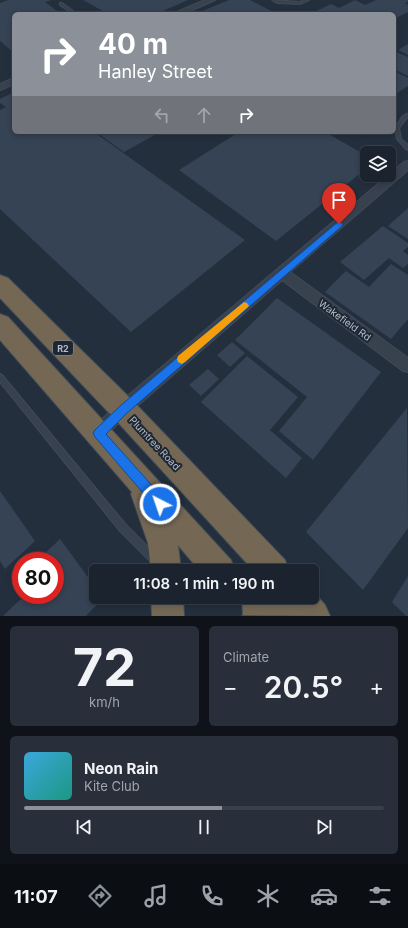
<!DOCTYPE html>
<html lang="en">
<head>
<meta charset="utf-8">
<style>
  body { margin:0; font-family:Inter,sans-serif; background:#282f3a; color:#f1f3f6; height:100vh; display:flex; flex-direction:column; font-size:15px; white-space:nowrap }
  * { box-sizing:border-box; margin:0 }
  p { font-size:13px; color:#a0a4aa }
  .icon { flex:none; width:22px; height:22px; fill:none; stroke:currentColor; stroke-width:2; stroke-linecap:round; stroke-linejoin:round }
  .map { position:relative; height:616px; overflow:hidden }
  .sheet { display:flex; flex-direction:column; gap:10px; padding:10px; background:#0f1319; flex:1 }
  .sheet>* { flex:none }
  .hud { position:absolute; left:12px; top:12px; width:384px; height:122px; border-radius:6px; box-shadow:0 2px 6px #0003,0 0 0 1px #39404a; background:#8c9099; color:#fff; overflow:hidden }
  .tools { position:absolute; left:360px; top:146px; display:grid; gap:8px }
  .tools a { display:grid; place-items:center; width:36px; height:36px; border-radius:6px; background:#1b232e; box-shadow:0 2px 6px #0003,0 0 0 1px #39404a; font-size:20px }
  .speed { position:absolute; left:12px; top:552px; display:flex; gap:8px; font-size:20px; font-weight:700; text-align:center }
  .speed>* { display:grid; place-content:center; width:52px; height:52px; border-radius:50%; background:#1b232e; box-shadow:0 2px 6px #0003,0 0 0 1px #39404a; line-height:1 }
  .speed .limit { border:6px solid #d22; background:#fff; color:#111 }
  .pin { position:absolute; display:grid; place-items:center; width:34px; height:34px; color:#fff; margin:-41px -17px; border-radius:50% 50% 50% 0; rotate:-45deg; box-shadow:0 0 4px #0007 }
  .pin .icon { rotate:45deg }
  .me { position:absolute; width:44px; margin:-22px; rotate:319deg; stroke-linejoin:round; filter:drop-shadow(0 0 3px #0008) }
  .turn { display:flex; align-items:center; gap:14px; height:84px; padding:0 20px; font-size:18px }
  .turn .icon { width:52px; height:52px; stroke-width:2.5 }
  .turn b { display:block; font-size:28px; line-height:34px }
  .lanes { display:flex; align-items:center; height:38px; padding:0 20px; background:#0003; justify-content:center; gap:20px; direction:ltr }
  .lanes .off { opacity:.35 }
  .big { font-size:30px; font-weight:600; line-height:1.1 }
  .sheet .widget { flex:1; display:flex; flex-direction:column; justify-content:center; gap:6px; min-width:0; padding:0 14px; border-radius:6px; background:#282f3a }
  .sheet .dial { align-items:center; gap:0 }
  .dial b { font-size:52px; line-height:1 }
  .song { display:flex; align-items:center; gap:12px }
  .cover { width:48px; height:48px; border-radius:6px; background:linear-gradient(135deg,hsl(200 70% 55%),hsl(170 70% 35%)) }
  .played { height:4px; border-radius:2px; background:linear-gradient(90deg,#8c9099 55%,#39404a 55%) }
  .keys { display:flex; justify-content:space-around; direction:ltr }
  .heat { display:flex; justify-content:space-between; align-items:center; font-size:22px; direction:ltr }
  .sheet .tiles { flex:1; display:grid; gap:10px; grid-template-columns:1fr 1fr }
  .widget:last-child { grid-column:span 2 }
  .trip { position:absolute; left:89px; top:564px; width:230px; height:40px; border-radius:6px; background:#1b232e; box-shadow:0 2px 6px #0003,0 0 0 1px #39404a; font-weight:600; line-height:40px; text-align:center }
  .menu { display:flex; height:64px; justify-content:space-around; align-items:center; background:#0b0e12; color:#a0a4aa }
  .menu .icon { width:28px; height:28px }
  .menu .selected { color:#8c9099 }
  .menu b { font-size:18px; color:#f1f3f6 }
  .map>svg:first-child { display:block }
  .building { fill:#364354 }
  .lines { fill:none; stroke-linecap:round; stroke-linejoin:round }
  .lane-casing { stroke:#414a57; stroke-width:2 }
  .street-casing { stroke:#414a57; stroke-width:2 }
  .secondary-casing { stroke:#414a57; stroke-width:2 }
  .highway-casing { stroke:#434c59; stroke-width:2 }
  .lane { fill:#38414e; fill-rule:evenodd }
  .street { fill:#38414e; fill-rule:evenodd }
  .secondary { fill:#465061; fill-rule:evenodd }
  .highway { fill:#746855; fill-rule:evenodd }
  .route { fill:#1a73e8; stroke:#114b97 }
  .slow { fill:#f59e0b }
  .labels { text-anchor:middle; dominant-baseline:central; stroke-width:4; stroke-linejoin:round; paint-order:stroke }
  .shield { fill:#1d2633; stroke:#878f9c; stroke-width:1 }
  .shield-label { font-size:9px; font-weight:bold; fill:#b4bcc9 }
  .street-label { font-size:10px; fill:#b4bcc9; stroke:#1d2633 }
</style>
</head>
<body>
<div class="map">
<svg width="408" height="616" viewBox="0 0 408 616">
  <rect width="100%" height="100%" fill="#242f3e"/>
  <path class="building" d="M8 0H52L45 2 61 14H14V53L0 41V3Z
    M83 0H188L156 14H108Z
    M229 0H250L277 14H195Z
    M355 0 365 5 376 0H408V2L405 3 408 5V12L394 19V14H310L331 4 339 8Z
    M408 44V55L398 50Z
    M396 52 408 57V76L394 69V53Z
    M394 71 408 78V86L394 95Z
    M14 92V132H94L245 240 131 332 0 209V110L6 107 0 103V99Z
    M96 132H160L124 152Z
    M239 132H325L367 156V168L276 241 179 170Z
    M408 208V239L388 226Z
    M383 226 408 243V247L403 251 408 255V264L403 268 389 258 364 280 340 262Z
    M391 264 408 275V319L391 339 325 292 346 271 369 287Z
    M277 298 381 372 313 460 279 431 307 397 235 340Z
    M232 342 245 353 230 367 217 355Z
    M247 356 298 397 270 430 302 458 286 478 201 402Z
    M208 369 219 379 201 396 189 385Z
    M407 408 408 528 363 590 306 532Z
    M0 491 35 541 5 569 0 561Z
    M60 539 96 588V597H104L86 616H3L23 597 22 595H55V561H37Z
    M21 576V594L14 583Z
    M408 576V616H406L392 602Z"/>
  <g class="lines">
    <defs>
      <path id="lane" d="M272 0 300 2 304 0H309L300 4 277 3Z
        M60 3H62L77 14H73L60 5Z
        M406 114H408V117L406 119 399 128 401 139 408 145V150L406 149 397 139 395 128 402 117Z
        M0 374 2 375 126 525 169 568 170 571H160L120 531 0 382Z"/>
      <path id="street" d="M205 0H215L183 14H172Z
        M14 78V84L0 90V84Z
        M408 161V170L290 272 408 358V372L403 371 282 280 128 414 103 438 98 441 93 438 90 433 93 428 118 404 404 162Z"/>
      <path id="secondary" d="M255 603 267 607 271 616H242L246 607Z"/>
      <path id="highway" d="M0 275 8 278 132 400 285 560 289 571H254L114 418 0 298Z
        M0 314 8 317 231 560 235 571H200L178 545 181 571H151L148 543 131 494 132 492 0 340Z
        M312 590 325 605 330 616 243 615 242 597H274V600L284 603 281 597H312Z
        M151 597H183L184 616H152Z"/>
    </defs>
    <use href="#lane" class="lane-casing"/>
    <use href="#street" class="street-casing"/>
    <use href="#secondary" class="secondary-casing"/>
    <use href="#highway" class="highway-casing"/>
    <use href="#lane" class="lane"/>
    <use href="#street" class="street"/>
    <use href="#secondary" class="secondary"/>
    <use href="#highway" class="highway"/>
  </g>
  <path class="route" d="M339 221 343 224 342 226 127 413 106 434 165 500 166 504 165 508 160 510 156 508 95 437 93 433 95 430 120 406Z"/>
  <path class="slow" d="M244 302 247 303 249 306 247 308 185 362 182 364 178 362 177 359 178 356Z"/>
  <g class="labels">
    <rect class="shield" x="53" y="341" width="20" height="14" rx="3"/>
    <g class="shield-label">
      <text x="63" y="348">R2</text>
    </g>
    <g class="street-label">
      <text transform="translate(345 320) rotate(36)">Wakefield Rd</text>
      <text transform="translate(155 443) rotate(47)">Plumtree Road</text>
    </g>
  </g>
</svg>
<div class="tools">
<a><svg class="icon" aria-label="layers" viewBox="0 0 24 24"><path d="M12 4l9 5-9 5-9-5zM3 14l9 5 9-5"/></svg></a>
</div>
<div class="speed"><div class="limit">80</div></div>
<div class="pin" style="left:339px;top:224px;background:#d93025"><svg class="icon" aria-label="arrive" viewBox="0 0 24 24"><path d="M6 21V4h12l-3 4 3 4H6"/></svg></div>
<svg class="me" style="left:160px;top:504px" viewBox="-20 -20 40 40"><circle r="17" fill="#1a73e8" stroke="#fff" stroke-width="3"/><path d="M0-11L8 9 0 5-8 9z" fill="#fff"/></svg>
<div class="trip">11:08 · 1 min · 190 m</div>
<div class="hud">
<div class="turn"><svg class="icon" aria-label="right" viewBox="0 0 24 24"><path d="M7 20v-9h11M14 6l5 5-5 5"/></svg><div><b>40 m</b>Hanley Street</div></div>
<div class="lanes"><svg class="icon off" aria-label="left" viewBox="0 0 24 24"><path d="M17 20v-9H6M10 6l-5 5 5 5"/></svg><svg class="icon off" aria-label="ahead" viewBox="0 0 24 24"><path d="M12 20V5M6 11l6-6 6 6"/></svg><svg class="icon" aria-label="right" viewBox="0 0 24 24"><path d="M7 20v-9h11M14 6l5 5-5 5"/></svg></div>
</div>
</div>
<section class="sheet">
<div class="tiles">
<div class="widget dial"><b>72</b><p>km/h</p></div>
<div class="widget"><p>Climate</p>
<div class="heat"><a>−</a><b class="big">20.5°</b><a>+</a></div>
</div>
<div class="widget">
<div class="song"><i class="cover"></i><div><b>Neon Rain</b><p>Kite Club</p></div></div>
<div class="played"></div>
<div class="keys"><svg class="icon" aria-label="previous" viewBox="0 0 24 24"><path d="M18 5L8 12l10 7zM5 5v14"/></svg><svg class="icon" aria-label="pause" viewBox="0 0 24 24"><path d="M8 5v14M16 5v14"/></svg><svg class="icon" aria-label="next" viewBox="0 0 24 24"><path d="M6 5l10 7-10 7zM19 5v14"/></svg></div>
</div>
</div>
</section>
<nav class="menu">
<b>11:07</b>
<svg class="icon selected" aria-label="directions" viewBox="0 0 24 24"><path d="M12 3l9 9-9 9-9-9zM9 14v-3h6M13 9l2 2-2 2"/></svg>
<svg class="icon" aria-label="music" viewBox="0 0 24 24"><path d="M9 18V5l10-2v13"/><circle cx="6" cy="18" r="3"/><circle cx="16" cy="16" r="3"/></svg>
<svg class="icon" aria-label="phone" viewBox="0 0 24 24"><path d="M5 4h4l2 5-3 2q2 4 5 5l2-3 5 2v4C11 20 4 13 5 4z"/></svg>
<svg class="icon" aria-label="climate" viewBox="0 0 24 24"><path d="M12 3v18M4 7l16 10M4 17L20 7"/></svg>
<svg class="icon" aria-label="car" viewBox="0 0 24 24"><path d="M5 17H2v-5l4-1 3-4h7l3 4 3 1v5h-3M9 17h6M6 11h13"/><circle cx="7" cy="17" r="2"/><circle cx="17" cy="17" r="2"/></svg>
<svg class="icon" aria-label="filters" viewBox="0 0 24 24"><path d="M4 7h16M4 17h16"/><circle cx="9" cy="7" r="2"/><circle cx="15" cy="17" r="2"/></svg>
</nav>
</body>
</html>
